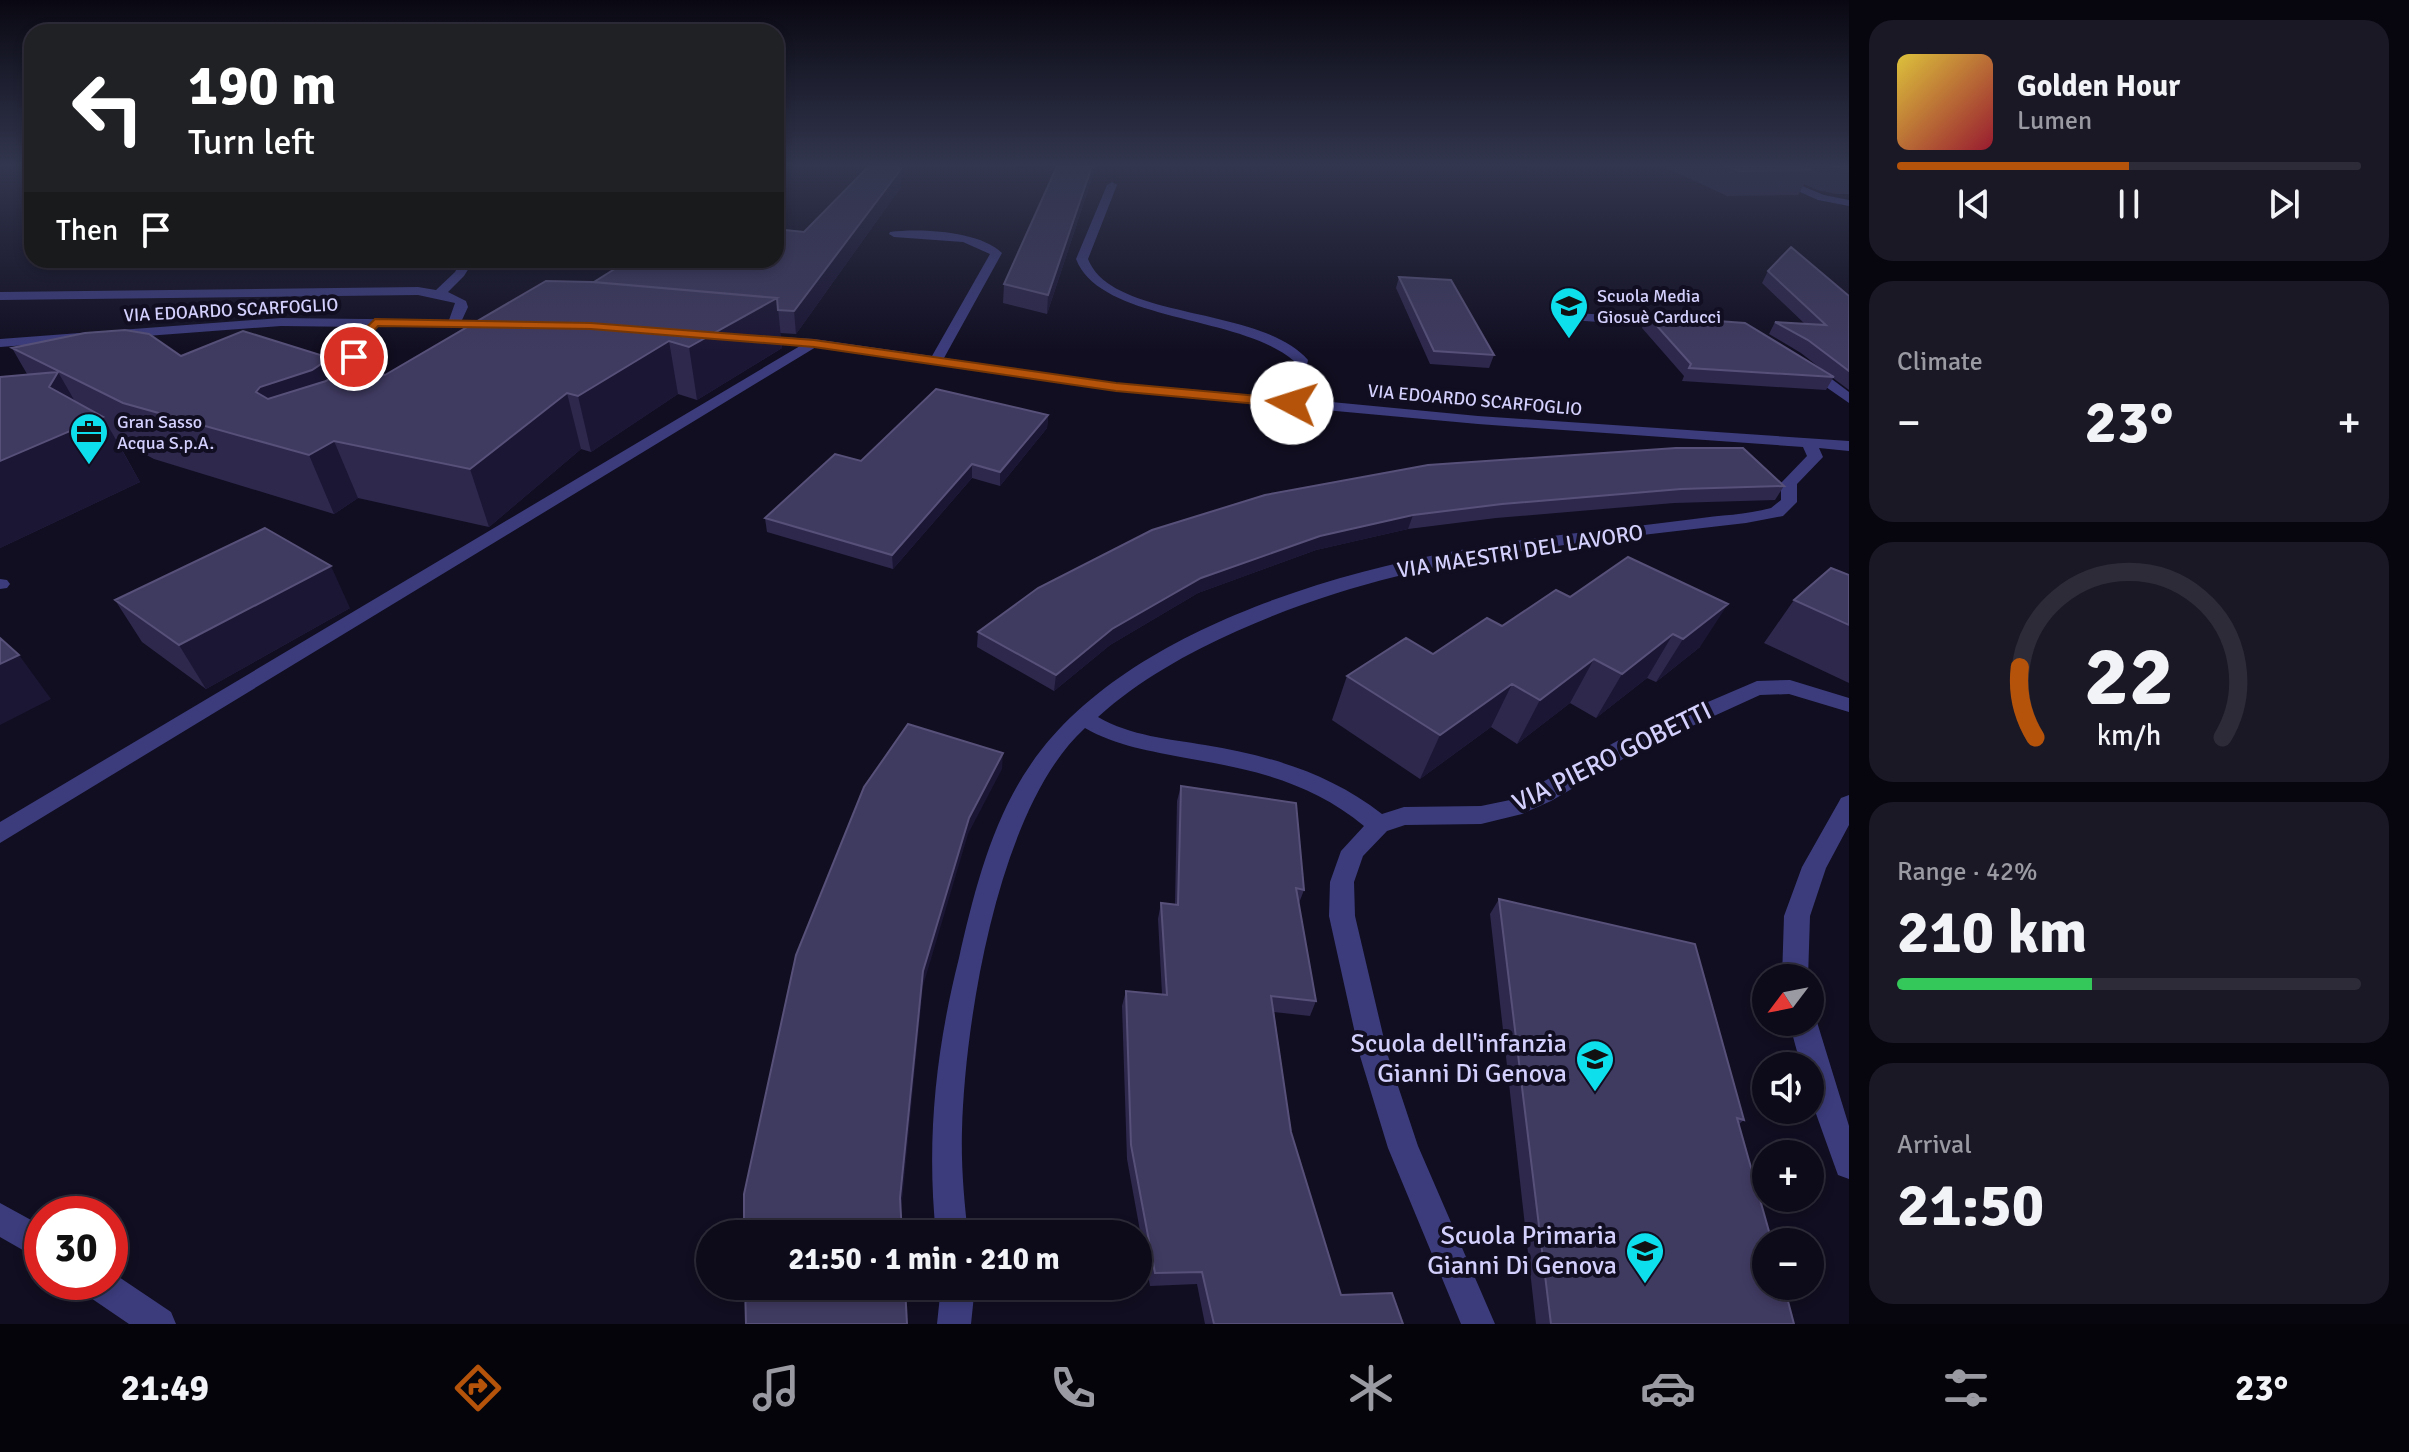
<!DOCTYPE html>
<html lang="en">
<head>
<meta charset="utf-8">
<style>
  body { margin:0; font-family:Signika,sans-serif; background:#1b1826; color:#f1f3f6; height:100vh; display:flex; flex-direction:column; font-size:30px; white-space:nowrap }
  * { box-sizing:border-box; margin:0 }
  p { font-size:26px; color:#9a9aa2 }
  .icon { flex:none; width:44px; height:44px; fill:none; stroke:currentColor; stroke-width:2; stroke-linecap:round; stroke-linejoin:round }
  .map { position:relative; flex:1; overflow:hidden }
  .sheet { display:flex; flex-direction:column; gap:20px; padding:20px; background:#07060e; width:560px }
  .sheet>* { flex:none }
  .guide { position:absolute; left:24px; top:24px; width:760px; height:244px; border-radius:24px; box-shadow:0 4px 12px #0003,0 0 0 2px #2d2b38; background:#202124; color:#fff; overflow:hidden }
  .needle { width:52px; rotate:238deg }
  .controls { position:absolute; left:1752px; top:964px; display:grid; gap:16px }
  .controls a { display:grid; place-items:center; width:72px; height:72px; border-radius:50%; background:#0d0a19; box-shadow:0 4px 12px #0003,0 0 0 2px #2d2b38; font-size:40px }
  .speed { position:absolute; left:24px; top:1196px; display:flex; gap:16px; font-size:40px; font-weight:700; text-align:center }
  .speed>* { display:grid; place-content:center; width:104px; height:104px; border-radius:50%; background:#0d0a19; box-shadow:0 4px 12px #0003,0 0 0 2px #2d2b38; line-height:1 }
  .speed .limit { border:12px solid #d22; background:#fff; color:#111 }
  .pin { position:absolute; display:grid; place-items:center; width:68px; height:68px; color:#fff; margin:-34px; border:4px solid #fff; border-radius:50%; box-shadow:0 2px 8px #0007 }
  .me { position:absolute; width:88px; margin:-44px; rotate:275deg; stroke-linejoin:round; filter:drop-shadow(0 0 6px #0008) }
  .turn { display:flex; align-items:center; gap:28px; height:168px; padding:0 32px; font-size:36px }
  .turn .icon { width:104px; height:104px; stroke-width:2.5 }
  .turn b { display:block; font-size:56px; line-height:68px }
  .then { display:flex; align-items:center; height:76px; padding:0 32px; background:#0003; gap:16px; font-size:30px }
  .big { font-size:60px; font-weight:700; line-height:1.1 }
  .sheet .card { flex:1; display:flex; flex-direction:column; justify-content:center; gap:12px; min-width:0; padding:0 28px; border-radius:24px; background:#1b1826 }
  .sheet .dial { align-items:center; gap:0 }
  .dial svg { height:208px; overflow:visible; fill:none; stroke:#2d2b38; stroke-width:7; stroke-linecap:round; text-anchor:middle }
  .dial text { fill:#f1f3f6; stroke:none }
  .song { display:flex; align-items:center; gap:24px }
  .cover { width:96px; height:96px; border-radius:12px; background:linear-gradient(135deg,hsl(50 70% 55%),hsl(350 70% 35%)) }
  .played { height:8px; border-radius:4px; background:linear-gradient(90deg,#b45309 50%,#2d2b38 50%) }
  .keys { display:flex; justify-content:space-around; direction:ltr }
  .heat { display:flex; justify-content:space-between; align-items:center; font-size:44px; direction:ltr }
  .charge { height:12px; border-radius:6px; background:linear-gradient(90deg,#34c759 42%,#2d2b38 0) }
  .trip { position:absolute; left:696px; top:1220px; width:456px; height:80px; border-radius:40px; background:#0d0a19; box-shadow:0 4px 12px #0003,0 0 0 2px #2d2b38; font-weight:700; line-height:80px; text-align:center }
  .dock { display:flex; height:128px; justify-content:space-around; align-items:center; background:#05040a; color:#9a9aa2 }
  .dock .icon { width:56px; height:56px }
  .dock .current { color:#b45309 }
  .dock b { font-size:36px; color:#f1f3f6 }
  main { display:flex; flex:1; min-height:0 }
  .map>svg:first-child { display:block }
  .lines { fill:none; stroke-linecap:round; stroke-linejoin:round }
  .minor { fill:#3c3c7d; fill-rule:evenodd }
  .wall { fill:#2e284d }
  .shaded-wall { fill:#1b1634 }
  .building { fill:#3f3a60; stroke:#575179; stroke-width:2 }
  .route { fill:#b45309; stroke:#753606; stroke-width:2 }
  .labels { text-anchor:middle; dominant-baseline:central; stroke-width:8; stroke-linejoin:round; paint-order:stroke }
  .far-poi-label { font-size:18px; fill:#d4d0fd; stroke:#110e21; text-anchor:start }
  .far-street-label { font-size:18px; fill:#d4d0fd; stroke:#110e21 }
  .street-label { font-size:22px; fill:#d4d0fd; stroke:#110e21 }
  .near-street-label { font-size:26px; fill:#d4d0fd; stroke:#110e21 }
  .near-poi-label { font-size:26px; fill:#d4d0fd; stroke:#110e21; text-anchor:end }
</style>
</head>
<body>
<main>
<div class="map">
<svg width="1849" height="1324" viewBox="0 0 1849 1324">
  <rect width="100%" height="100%" fill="#110e21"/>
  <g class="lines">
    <path class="minor" d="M1778 176 1824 195 1849 200V206L1818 200 1775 181Z
      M1112 182 1117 185 1088 259C1112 321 1260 305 1308 360L1300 399 1478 416 1849 441V451L1819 448 1823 457 1797 484V502L1783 516 1746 523C1569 544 1402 557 1237 631 1188 653 1139 680 1098 717 1131 736 1169 739 1205 745 1271 756 1329 773 1382 814L1404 807 1481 806 1510 800 1619 740 1757 681 1790 680 1849 698V712L1789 694 1760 695 1635 752 1551 801 1522 814 1481 824 1405 825 1387 831 1363 856 1354 882 1355 916 1388 1056 1418 1146 1495 1324H1461L1388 1148 1360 1056 1329 916 1330 882 1341 851 1364 826C1311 782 1252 769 1186 758 1151 751 1116 746 1085 728 999 806 965 1018 962 1130 961 1165 964 1200 968 1234H936C926 1140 936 1049 959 958 974 892 992 820 1031 764 1116 640 1309 579 1450 552 1530 536 1613 530 1694 519 1720 515 1746 515 1771 508L1781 500V483L1807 456 1803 447 1478 424 1116 391 816 347 0 843V822L800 346 755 342 750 341V335L814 339 932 356 990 254 963 242 894 237 889 234 890 232C920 228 980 231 1002 253L944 358 1116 383 1286 398 1294 361C1240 314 1101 323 1076 259L1107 185Z
      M462 260H474L464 276 448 292 466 301 468 307 462 320H499L505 324 503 327H377L365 339 360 349 375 391 368 395 361 391 346 349 363 327 281 326 0 347V339L281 318 449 320 455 303 418 295 0 300V292L418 287 436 290 455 272Z
      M1560 312 1671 319 1677 323 1671 327 1556 319V313Z
      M1803 365H1813L1849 392V403L1803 371Z
      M0 579 7 580 10 584 7 588 0 589Z
      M1849 795V825L1826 868 1810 916 1808 978H1782L1784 916 1802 867 1841 798Z
      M1810 1012 1817 1022 1849 1126V1179L1838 1175 1834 1164 1810 1097V1066H1801L1789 1022H1810Z
      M0 1203 42 1226V1261L0 1237Z
      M110 1271 171 1312 176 1324H129L85 1294 80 1282H110Z
      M941 1286H975L971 1324H937Z"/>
  </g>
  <path class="wall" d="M1096 166 1047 314 1003 303 1004 284Z
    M1663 166H1849V194H1836L1817 190 1804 184 1798 195 1727 196Z
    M901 187 796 334 780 333 782 348 697 400 678 394 591 452 581 449 489 527 358 498 334 514 154 459 116 439 140 482 0 548V377L27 374 12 348 181 356 336 373 385 375 714 265 804 232Z
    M1768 271 1849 296V390L1833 378 1826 390 1682 381 1684 376 1642 328 1648 316 1829 375 1801 353 1769 334 1775 322 1805 324 1762 283Z
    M1399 277 1494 355 1489 368 1430 364 1396 288Z
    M1048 415 1047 428 1000 486 972 478 893 569 767 532 765 518 861 461Z
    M1743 448 1784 486 1775 500 1674 503 1496 518 1408 529 1316 550 1198 593 1110 645 1054 691 977 647 978 632 1038 588Z
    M1628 557 1700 647 1656 682 1647 678 1596 718 1570 703 1517 744 1491 727 1420 779 1332 720 1347 676 1433 654 1502 626 1570 597Z
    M1849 575V683L1764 643 1794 600Z
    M115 600 350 608 206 689 142 642Z
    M1181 786 1304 890 1299 903 1316 1001 1310 1016 1274 1012 1291 1132 1341 1295 1403 1324H1205L1197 1284 1150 1286 1127 1159 1122 1006 1126 991 1162 994 1158 919 1161 903 1175 905 1177 801Z
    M1499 899 1744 1120 1739 1124 1794 1324H1536L1490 914Z"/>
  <path class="shaded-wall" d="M1092 166H1096L1047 314 1048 295Z
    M901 169V187L796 334 794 311Z
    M777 298 782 348 697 400 689 347Z
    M669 341 678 394 591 452 578 396Z
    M330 358 351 412 285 442 256 392 260 387Z
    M58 372 88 424 103 417 140 482 0 548V461Z
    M567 393 581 449 489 527 470 469Z
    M1048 415 1047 428 1000 486V472Z
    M334 441 358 498 334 514 309 455Z
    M972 464V478L893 569 892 555Z
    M1413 515 1408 529 1316 550 1198 593 1110 645 1054 691 1056 675 1112 629 1201 578 1320 536Z
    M331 566 350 608 206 689 179 645Z
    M1728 604 1700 647 1656 682 1683 639Z
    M1673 634 1647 678 1596 718 1622 674Z
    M19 655 51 699 0 725V664Z
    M1594 659 1570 703 1517 744 1540 700Z
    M1512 684 1491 727 1420 779 1440 735Z
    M1003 753 1002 769 968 834 923 986 901 1212 900 1198 923 971 969 818Z"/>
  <path class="building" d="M869 166H897L901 169 794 311 778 310 777 298 594 282 629 260H649L714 265 720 260H776V229L804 232Z
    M1057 166H1092L1048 295 1004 284Z
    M1727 166H1802L1812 170 1739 171Z
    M1833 166H1849V169Z
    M1791 247 1849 296V371L1808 340 1775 322 1826 325 1768 271Z
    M1399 277 1451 280 1494 355 1434 351Z
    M546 281 592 282 777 298 689 347 669 341 578 396 567 393 470 469 334 441 309 455 123 403 12 348 85 333 125 330 149 334 181 356 243 331 330 358 312 370 260 387 256 392 268 399 326 381 349 364 385 375Z
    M1648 316 1745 323 1834 377 1689 368 1691 364Z
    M58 372 49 387 103 417 0 461V377Z
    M936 389 1048 415 1000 472 972 464 892 555 765 518 835 454 861 461Z
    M1676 448H1743L1784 486 1681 489 1502 504 1413 515 1320 536 1201 578 1112 629 1056 675 978 632 1038 588 1152 530 1265 495 1428 465Z
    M265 528 331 566 179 645 115 600Z
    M1628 557 1728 604 1683 639 1673 634 1622 674 1594 659 1540 700 1512 684 1440 735 1347 676 1406 638 1433 654 1487 618 1502 626 1556 590 1570 597Z
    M1831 568 1849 575V625L1794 600Z
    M0 638 19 655 0 664Z
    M908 724 1003 753 969 818 923 971 900 1198 902 1234H744V1194L796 955 864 787Z
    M1181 786 1296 803 1304 890 1296 888 1316 1001 1271 996 1291 1132 1341 1295 1392 1293 1403 1324H1214L1202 1272 1155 1273 1131 1145 1126 991 1167 995 1161 903 1178 905Z
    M1499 899 1695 944 1744 1120 1737 1118 1772 1242H1766V1286H1784L1794 1324H1551Z
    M745 1286H905L907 1324H746Z"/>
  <linearGradient id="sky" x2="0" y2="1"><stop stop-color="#090812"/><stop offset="0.47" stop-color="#32364e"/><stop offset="1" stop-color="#32364e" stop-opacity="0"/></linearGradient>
  <rect width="1849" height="351" fill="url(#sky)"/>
  <path class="route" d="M375 319 591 323 814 340 1116 383 1292 399 1298 403 1292 407 1116 391 814 347 591 329 378 326 361 345 358 359H350L349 344Z"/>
  <defs>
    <symbol id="school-pin" viewBox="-11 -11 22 30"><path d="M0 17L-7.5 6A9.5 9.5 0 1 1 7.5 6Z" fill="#0ddfec" stroke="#110e21"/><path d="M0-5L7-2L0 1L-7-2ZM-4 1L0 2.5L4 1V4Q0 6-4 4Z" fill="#111"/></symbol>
    <symbol id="office-pin" viewBox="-11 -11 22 30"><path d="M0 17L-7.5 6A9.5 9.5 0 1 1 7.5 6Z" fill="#0ddfec" stroke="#110e21"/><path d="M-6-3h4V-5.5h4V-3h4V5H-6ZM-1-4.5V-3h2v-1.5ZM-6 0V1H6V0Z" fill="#111"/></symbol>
  </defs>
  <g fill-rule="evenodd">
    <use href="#school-pin" x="1547" y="284" width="44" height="60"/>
    <use href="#office-pin" x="67" y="410" width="44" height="60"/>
    <use href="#school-pin" x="1573" y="1037" width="44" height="60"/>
    <use href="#school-pin" x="1623" y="1229" width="44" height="60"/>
  </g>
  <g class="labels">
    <g class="far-poi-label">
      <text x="1597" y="296">Scuola Media<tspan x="1597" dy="21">Giosuè Carducci</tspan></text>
      <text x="117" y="422">Gran Sasso<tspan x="117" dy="21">Acqua S.p.A.</tspan></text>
    </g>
    <g class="far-street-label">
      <text transform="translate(231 310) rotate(-3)">VIA EDOARDO SCARFOGLIO</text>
      <text transform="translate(1475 400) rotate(5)">VIA EDOARDO SCARFOGLIO</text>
    </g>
    <g class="street-label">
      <text transform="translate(1520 551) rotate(-9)">VIA MAESTRI DEL LAVORO</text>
    </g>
    <g class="near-street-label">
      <text transform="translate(1612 757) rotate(-26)">VIA PIERO GOBETTI</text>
    </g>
    <g class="near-poi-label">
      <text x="1567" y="1044">Scuola dell'infanzia<tspan x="1567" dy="30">Gianni Di Genova</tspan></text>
      <text x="1617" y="1236">Scuola Primaria<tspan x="1617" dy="30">Gianni Di Genova</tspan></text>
    </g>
  </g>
</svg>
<div class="controls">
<a><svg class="needle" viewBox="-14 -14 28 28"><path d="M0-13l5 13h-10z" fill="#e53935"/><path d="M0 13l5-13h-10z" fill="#9a9aa2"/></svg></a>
<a><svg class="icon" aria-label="sound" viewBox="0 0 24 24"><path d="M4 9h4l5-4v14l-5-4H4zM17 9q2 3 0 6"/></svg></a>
<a>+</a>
<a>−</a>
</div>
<div class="speed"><div class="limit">30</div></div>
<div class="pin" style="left:354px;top:357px;background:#d93025"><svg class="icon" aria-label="arrive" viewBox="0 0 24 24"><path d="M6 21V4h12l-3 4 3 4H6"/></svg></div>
<svg class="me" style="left:1292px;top:403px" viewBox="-20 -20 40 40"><circle r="19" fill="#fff"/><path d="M0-13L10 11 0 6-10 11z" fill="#b45309"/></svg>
<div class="trip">21:50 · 1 min · 210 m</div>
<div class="guide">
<div class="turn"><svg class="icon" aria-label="left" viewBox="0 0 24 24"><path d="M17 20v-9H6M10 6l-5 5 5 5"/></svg><div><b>190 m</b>Turn left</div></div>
<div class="then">Then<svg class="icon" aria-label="arrive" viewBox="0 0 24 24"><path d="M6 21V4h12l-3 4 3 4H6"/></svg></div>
</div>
</div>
<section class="sheet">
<div class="card">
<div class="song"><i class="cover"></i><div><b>Golden Hour</b><p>Lumen</p></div></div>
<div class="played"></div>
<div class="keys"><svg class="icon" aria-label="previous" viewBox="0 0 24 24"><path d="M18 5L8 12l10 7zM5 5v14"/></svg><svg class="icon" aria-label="pause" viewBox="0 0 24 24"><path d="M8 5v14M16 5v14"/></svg><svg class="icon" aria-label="next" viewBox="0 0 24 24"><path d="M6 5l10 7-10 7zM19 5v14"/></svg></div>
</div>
<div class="card"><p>Climate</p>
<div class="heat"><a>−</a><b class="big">23°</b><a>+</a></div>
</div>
<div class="card dial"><svg viewBox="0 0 100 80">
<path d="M14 69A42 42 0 1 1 86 69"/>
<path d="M14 69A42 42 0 0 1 8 42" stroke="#b45309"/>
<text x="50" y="56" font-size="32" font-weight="700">22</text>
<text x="50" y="72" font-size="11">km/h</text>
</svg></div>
<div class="card"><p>Range · 42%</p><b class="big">210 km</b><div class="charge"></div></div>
<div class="card"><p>Arrival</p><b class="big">21:50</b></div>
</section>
</main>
<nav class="dock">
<b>21:49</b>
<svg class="icon current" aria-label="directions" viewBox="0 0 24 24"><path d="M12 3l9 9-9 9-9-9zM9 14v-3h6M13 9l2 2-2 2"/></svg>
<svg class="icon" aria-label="music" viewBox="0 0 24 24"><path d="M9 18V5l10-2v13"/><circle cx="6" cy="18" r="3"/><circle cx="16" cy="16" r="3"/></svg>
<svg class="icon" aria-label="phone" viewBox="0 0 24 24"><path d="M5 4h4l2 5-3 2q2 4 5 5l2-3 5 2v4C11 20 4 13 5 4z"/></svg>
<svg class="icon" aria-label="climate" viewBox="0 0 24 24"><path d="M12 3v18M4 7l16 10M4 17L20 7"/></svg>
<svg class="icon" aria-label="car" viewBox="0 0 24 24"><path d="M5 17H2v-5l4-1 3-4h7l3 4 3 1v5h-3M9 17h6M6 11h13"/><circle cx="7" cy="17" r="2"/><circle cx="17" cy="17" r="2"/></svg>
<svg class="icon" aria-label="filters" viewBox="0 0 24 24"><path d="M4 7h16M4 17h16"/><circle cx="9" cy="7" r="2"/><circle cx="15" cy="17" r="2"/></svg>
<b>23°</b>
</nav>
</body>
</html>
